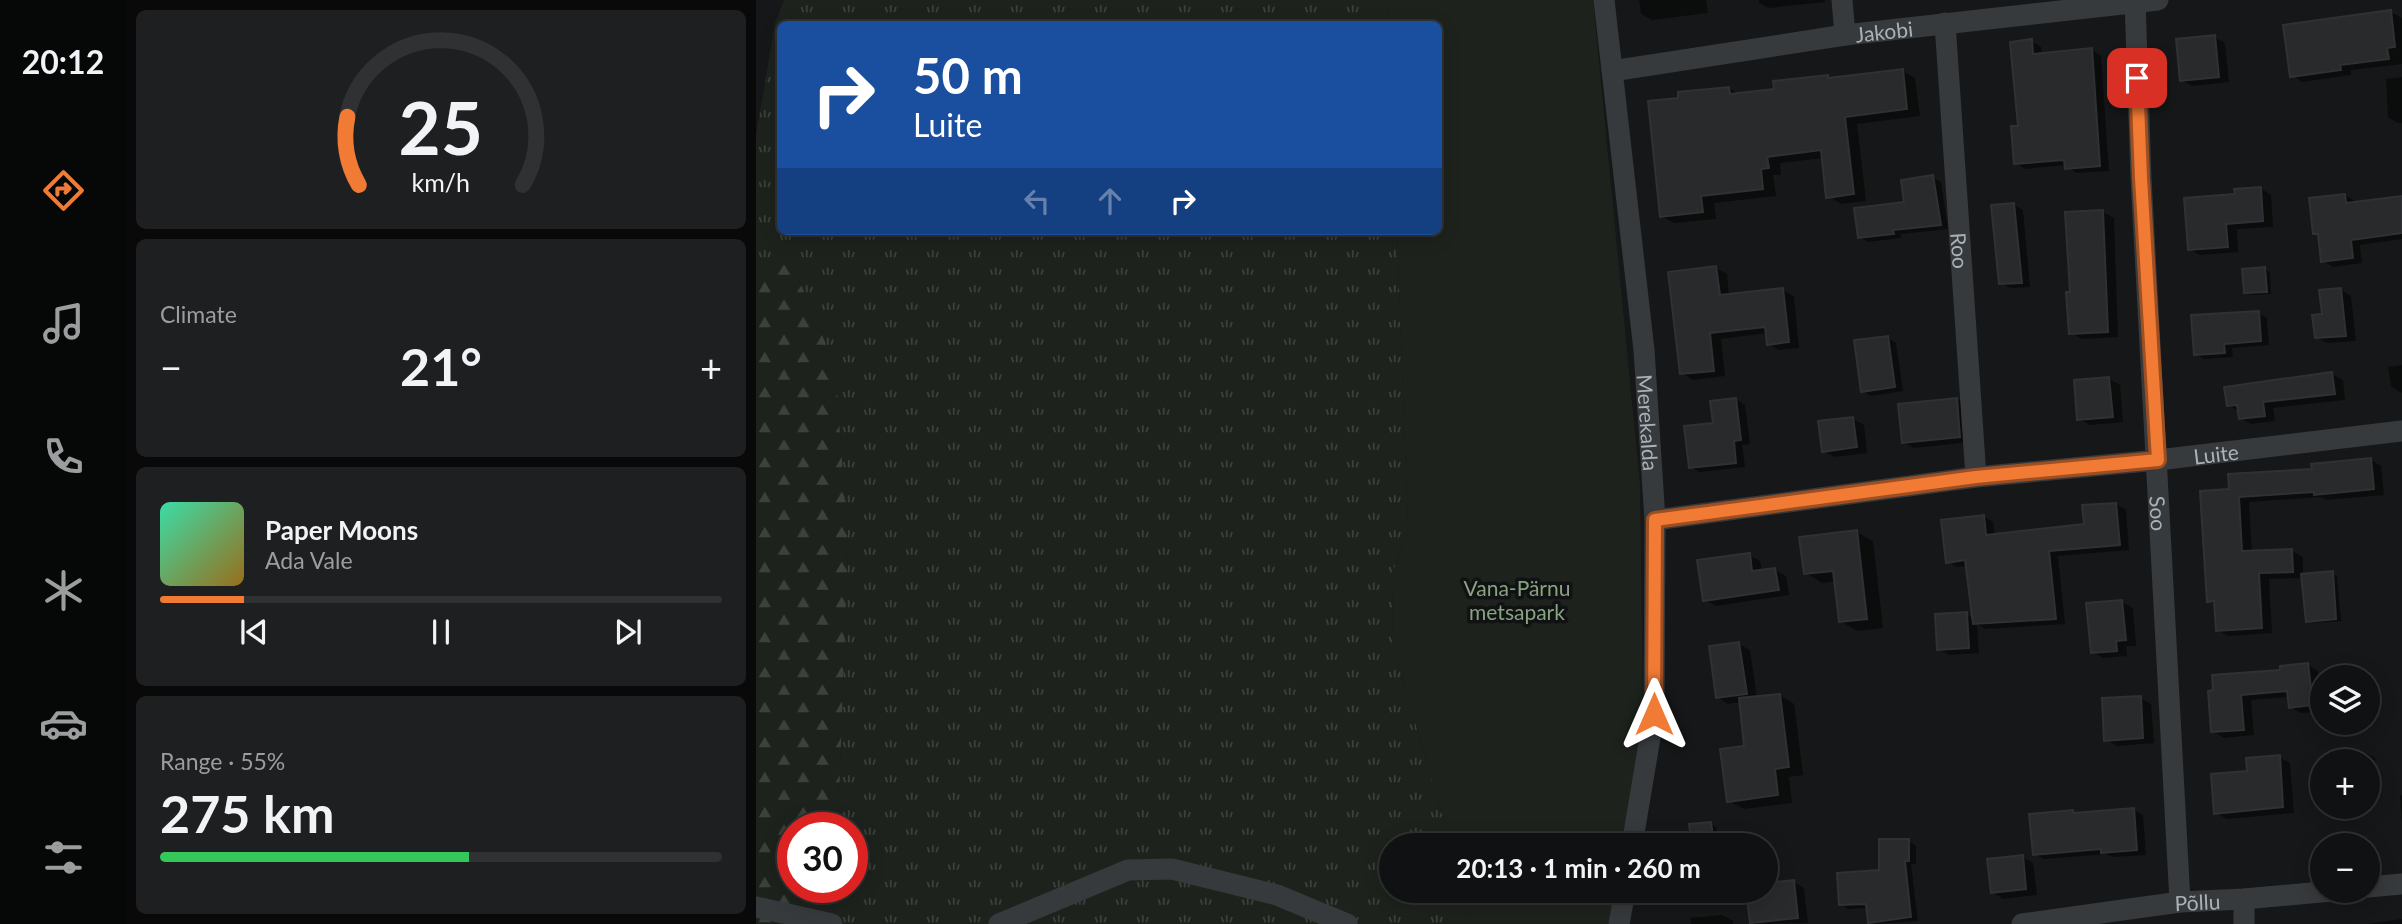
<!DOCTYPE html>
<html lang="en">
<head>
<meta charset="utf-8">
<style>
  body { margin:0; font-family:Lato,sans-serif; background:#1e1f20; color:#f1f3f6; height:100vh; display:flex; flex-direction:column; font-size:26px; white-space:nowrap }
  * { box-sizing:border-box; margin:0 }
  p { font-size:23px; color:#9c9d9f }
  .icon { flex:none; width:38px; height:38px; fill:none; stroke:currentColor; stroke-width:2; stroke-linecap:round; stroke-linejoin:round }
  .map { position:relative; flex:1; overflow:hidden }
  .drawer { display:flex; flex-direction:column; gap:10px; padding:10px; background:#09090a; width:630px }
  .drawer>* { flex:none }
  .top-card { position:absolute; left:21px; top:21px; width:665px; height:214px; border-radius:10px; box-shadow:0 4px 18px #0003,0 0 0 2px #303132; background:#1a4fa0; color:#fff; overflow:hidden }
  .tools { position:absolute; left:1554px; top:665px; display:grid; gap:14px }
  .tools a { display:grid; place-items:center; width:70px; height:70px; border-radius:50%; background:#101112; box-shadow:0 4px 18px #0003,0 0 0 2px #303132; font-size:35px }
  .speed { position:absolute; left:21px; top:812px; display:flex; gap:14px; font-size:35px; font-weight:700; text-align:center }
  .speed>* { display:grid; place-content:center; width:91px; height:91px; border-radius:50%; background:#101112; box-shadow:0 4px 18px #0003,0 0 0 2px #303132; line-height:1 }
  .speed .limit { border:10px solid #d22; background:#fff; color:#111 }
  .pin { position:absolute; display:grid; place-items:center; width:60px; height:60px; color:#fff; margin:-30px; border-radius:14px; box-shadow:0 4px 10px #0006 }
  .me { position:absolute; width:77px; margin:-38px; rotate:0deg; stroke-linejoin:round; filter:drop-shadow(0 0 5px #0008) }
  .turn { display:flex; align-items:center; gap:24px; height:147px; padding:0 21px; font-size:32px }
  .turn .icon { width:91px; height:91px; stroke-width:2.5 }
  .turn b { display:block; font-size:49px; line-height:60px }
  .lanes { display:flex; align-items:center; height:66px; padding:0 21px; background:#0003; justify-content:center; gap:35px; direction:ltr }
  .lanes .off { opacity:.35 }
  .big { font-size:52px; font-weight:700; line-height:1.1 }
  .drawer .card { flex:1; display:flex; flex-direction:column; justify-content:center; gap:10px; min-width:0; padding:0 24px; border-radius:10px; background:#1e1f20 }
  .drawer .dial { align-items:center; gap:0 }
  .dial svg { height:182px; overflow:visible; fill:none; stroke:#303132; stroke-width:7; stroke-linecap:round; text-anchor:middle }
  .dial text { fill:#f1f3f6; stroke:none }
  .song { display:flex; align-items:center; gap:21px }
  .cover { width:84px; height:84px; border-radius:10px; background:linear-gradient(135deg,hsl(160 70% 55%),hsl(40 70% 35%)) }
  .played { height:7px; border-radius:4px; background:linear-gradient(90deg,#f17a35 15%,#303132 15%) }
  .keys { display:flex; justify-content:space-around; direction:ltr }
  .heat { display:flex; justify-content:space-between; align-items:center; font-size:38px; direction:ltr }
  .charge { height:10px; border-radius:5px; background:linear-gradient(90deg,#34c759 55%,#303132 0) }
  .trip { position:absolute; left:623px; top:833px; width:399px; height:70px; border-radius:35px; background:#101112; box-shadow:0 4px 18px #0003,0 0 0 2px #303132; font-weight:700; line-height:70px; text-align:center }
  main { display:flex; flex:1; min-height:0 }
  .menu { display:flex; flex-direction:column; width:126px; justify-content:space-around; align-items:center; background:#060707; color:#9c9d9f }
  .menu .icon { width:49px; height:49px }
  .menu .active { color:#f17a35 }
  .menu b { font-size:32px; color:#f1f3f6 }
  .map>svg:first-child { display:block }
  .grass { fill:url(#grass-tufts) }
  .forest { fill:url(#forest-firs) }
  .park { fill:#1d231c }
  .shadow { fill:#0007 }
  .building { fill:#292a2c; stroke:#303134; stroke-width:2 }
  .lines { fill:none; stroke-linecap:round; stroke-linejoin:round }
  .street { stroke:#373a3d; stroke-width:21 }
  .route-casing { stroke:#9d4f22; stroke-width:18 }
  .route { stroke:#f17a35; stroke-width:12 }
  .labels { text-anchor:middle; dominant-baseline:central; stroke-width:7; stroke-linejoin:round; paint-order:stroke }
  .street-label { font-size:21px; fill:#a8b2b8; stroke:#111213 }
  .park-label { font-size:21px; fill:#88a37f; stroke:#111213 }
</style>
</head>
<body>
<main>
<nav class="menu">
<b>20:12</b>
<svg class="icon active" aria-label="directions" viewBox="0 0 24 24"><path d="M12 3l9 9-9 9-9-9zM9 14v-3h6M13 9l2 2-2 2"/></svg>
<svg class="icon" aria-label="music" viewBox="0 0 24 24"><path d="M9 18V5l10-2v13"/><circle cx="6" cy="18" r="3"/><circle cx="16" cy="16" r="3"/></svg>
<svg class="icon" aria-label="phone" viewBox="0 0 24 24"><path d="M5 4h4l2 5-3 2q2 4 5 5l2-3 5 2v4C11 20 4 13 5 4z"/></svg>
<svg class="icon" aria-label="climate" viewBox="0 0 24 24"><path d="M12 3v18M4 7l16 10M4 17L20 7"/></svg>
<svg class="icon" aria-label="car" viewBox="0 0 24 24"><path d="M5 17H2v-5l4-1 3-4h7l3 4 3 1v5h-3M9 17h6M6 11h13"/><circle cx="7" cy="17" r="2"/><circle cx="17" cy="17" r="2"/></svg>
<svg class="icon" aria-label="filters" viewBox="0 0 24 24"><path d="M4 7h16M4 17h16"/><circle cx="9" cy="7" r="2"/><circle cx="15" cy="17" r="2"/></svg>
</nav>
<section class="drawer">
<div class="card dial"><svg viewBox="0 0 100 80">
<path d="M14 69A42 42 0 1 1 86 69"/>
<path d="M14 69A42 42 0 0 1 9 39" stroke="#f17a35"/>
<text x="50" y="56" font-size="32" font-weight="700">25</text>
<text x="50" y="72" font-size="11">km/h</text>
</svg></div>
<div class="card"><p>Climate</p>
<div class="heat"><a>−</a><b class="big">21°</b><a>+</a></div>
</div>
<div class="card">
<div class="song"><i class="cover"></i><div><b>Paper Moons</b><p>Ada Vale</p></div></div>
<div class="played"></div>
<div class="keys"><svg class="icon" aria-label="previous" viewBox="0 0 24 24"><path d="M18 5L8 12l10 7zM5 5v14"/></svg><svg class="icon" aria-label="pause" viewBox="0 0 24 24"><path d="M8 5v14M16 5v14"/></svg><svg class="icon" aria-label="next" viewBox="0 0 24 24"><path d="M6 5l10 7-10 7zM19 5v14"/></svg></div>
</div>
<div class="card"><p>Range · 55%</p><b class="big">275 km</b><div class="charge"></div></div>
</section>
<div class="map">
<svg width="1646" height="924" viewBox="0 0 1646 924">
  <defs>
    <pattern id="grass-tufts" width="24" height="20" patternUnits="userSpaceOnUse" patternTransform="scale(1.75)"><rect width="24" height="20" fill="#1d231c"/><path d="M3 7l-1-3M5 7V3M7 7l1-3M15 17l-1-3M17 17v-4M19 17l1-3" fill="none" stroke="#3b413b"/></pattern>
    <pattern id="forest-firs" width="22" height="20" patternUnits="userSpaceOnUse" patternTransform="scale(1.75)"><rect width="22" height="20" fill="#1d231c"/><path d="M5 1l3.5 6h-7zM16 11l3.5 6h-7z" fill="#3b413b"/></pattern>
  </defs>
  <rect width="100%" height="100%" fill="#161718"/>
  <path class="grass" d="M28 0H632L633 24H24V231H641L652 529 636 575 637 646 695 845H635V891H708L713 906 707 924H75L78 887H96V828H82L92 544 79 365 37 267 0 259V136L19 23Z"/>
  <path class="forest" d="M0 259 37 267 79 365 92 544 82 828H37V887H78L75 924H0Z"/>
  <path class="park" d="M632 0H837L884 485 887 720 867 845H695L637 646 636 575 652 529 641 231H682V24H633Z
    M708 891H860L854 924H707L713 906Z"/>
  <path class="shadow" d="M883 0H950L952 13 896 20 885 14Z
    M1003 0H1069V2L1013 8 1003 3Z
    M1635 12 1646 18V64L1595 70V75L1546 82 1536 75Z
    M1458 37 1469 43 1473 82 1436 86 1425 80Z
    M1275 41 1285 47 1286 55 1336 50 1345 56 1353 171 1320 173 1310 165 1269 169 1260 163Z
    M1146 71 1159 78 1164 116 1101 124 1110 201 1085 204 1072 196 1067 158 1024 163 1025 175H1017L1020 196 958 203 960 219 918 223 905 216 924 100 973 88 984 95 1020 91 1072 77 1076 79Z
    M1646 77V123H1642L1632 117 1630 79Z
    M1176 177 1185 182 1192 229 1145 234V238L1112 242 1104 237 1150 203Z
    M1504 188 1515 195 1517 227 1481 229 1482 252 1444 255 1433 249 1480 196Z
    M1589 195 1599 201V204L1646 197V239L1604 245 1606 263 1577 267 1567 261 1564 237 1559 233Z
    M1258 205 1267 210 1274 287 1254 288 1245 283Z
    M1347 212 1358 218 1362 337 1326 339 1315 333Z
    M960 268 971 274 973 296 1027 290 1038 296 1043 348 1023 350 1012 344 1011 333 965 339 969 376 937 380 926 373Z
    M1509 269 1514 272 1515 294 1494 295 1489 292Z
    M1584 289 1595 296 1600 341 1571 343 1560 337Z
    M1502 313 1511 318 1513 345 1476 348 1477 357 1448 359 1440 354Z
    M1132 338 1140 343 1147 391 1115 396 1106 391Z
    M1646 365V392L1645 393 1635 386 1632 367Z
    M1576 374 1587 380 1589 400 1517 408 1519 421 1495 424 1484 418V412L1472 405Z
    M1353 379 1364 385 1367 422 1334 425 1323 419Z
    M980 399 989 405 994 444 986 445 989 467 943 472 934 467 959 424Z
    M1201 399 1212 406 1214 442 1158 448 1147 442Z
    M1097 419 1108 425 1111 453 1078 457 1067 451Z
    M1615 460 1625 466 1628 495 1570 500 1565 497 1493 502 1496 552 1536 551 1547 557V575L1576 573 1581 576 1585 621 1557 623 1552 621 1547 578 1513 579 1516 633 1472 636 1462 630 1460 605 1452 601 1475 491 1558 471Z
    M1360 504 1370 510 1373 550 1302 556 1309 624 1229 629 1221 624 1223 653 1193 655 1183 649 1210 614 1218 619 1212 566 1201 567 1191 561 1227 516 1237 522 1239 535 1330 526Z
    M1100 532 1117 541 1127 628 1101 631 1084 621 1080 581 1066 583 1050 573Z
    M993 555 1004 561 1006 572 1019 570 1030 576 1033 595 960 606 949 600Z
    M1366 602 1377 608 1380 646H1370L1371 656 1347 658 1336 652Z
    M983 644 994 650 1001 698 1023 695 1038 704 1047 775 1033 777 1036 803 988 809 973 801 990 747 986 702 972 704 962 697Z
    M1552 665 1562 671 1566 711 1545 713 1534 707 1533 697 1495 700 1498 735 1468 738 1457 731 1459 692Z
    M1384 698 1395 704 1398 743 1361 746 1350 740Z
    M1608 752 1619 758 1620 782 1612 783V761H1580V754Z
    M1523 757 1534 763 1538 813 1471 819 1460 813 1493 773Z
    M1644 795H1646V824Z
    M1378 810 1387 815 1390 855 1356 857 1350 854 1288 859 1279 854 1316 812 1321 814Z
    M955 824 960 827 962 845H937Z
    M1152 841 1160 846V864H1155L1162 921 1118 924 1114 922 1112 908 1092 909 1085 904 1125 871Z
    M1266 857 1277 863 1281 895 1247 899 1236 892Z
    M1038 882 1048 888 1052 923 999 924 995 922 992 891H1010V885Z
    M966 915 977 921V924H935L934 918Z
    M1646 919V924H1611Z"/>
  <path class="building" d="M1635 10 1639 47 1631 48 1633 59 1584 65 1585 70 1534 77 1527 25Z
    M1459 35 1463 77 1424 81 1420 39Z
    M1276 39 1277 54 1336 48 1344 166 1309 169 1308 160 1258 164 1255 126H1262L1254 42Z
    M1147 69 1151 109 1089 117 1098 194 1070 198 1065 150 1011 157 1013 168 1005 169 1007 189 945 196 947 212 904 217 892 101 922 98V92L973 87 974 94 1018 89 1017 81 1072 75V78Z
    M1177 175 1185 225 1137 230 1138 234 1102 238 1098 208 1148 202 1145 180Z
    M1505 187 1507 221 1470 224 1472 247 1432 250 1428 198 1479 194 1478 189Z
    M1589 194 1590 203 1646 196V233L1595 240 1597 258 1565 262 1562 234H1557L1553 198Z
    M1258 203 1266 283 1243 284 1235 205Z
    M1347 210 1352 332 1313 334 1310 292H1314L1309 212Z
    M960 266 964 295 1027 288 1033 342 1011 345 1009 327 954 333 958 371 924 374 912 272Z
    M1509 267 1511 292 1488 293 1486 269Z
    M1585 288 1590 336 1559 338 1556 315 1566 314 1563 290Z
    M1503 311 1505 341 1468 344 1469 353 1438 355 1435 315Z
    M1132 336 1139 387 1105 392 1098 340Z
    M1576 372 1579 394 1507 402 1509 416 1483 419 1481 405 1471 406 1468 387Z
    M1353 377 1357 417 1321 420 1318 380Z
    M980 398 985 440 978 441 980 463 933 468 928 426 957 423 954 401Z
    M1201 398 1204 437 1146 443 1142 404Z
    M1097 417 1101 447 1066 452 1062 421Z
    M1615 458 1618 489 1558 495V492L1483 497 1486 551 1536 549 1537 572 1503 573 1506 628 1460 631 1458 601 1451 602 1444 491 1473 489 1472 474 1556 469 1555 464Z
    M1360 503 1364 545 1293 551 1300 619 1217 624 1209 560 1190 563 1185 520 1228 515 1230 535 1328 524 1326 505Z
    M1101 530 1111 619 1083 622 1077 571 1048 574 1043 537Z
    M994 553 996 571 1019 568 1023 590 947 601 941 560Z
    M1577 571 1580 619 1550 622 1545 574Z
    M1366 600 1370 640 1360 641 1361 651 1335 653 1330 603Z
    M1211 612 1213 648 1181 650 1179 614Z
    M983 642 991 694 960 698 953 646Z
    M1552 663 1557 705 1533 708 1531 691 1485 695 1488 730 1455 732 1452 691 1457 690 1456 675 1524 670V666Z
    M1024 694 1033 767 1019 769 1022 795 971 802 964 749 988 746 983 698Z
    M1385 696 1387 738 1348 741 1346 698Z
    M1524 755 1527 807 1458 814 1455 774 1491 771 1490 758Z
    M1378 808 1381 850 1345 853V849L1277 855 1273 814 1317 810V813Z
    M955 822 958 844 936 845 933 824Z
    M1123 839H1153V861H1149L1155 917 1112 923 1110 904 1083 905 1081 873 1123 870Z
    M1267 855 1270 889 1235 893 1231 859Z
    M1038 880 1042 918 994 923 990 891H1010V883Z"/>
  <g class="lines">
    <g class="street">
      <path id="s1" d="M848 0 888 350 899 520 898 714 876 845"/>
      <path d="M1086 0 1089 35"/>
      <path id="s2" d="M1379 0 1385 178 1424 902"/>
      <path id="s3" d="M1189 23 1220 477"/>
      <path id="s4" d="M856 71 1089 35 1402 0"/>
      <path id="s5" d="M899 520 1220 477 1402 460 1646 431"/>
      <path d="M1612 887 1646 884"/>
      <path d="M0 907 76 924"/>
      <path d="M243 924 372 870 416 869 521 895 591 924"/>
      <path d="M863 924 869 891"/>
      <path id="s6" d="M1266 924 1424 902 1488 899 1576 891"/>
      <path d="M1488 924V899"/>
    </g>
  </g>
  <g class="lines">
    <defs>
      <path id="route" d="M898 714 899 520 1220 477 1402 460 1385 178 1381 78"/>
    </defs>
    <use href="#route" class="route-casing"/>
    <use href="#route" class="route"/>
  </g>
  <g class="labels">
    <g class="street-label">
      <text stroke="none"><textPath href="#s4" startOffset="275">Jakobi</textPath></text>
      <text stroke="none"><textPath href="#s3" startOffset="228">Roo</textPath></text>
      <text stroke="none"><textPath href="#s1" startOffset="425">Merekalda</textPath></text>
      <text stroke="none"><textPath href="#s5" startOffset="565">Luite</textPath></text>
      <text stroke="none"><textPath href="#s2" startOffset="514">Soo</textPath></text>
      <text stroke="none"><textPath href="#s6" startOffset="177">Põllu</textPath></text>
    </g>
    <g class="park-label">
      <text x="761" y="587">Vana-Pärnu<tspan x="761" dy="24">metsapark</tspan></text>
    </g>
  </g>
</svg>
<div class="tools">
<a><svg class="icon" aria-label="layers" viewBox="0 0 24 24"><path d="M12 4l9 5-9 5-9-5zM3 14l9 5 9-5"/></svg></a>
<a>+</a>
<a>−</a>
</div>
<div class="speed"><div class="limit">30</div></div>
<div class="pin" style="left:1381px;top:78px;background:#d93025"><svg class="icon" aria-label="arrive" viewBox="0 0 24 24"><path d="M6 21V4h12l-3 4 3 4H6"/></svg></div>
<svg class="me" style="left:898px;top:714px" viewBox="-20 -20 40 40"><path d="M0-17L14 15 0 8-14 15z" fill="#f17a35" stroke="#fff" stroke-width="4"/></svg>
<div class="trip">20:13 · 1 min · 260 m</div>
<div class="top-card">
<div class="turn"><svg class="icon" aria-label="right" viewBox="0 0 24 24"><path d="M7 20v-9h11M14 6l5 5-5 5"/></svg><div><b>50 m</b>Luite</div></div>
<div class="lanes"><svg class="icon off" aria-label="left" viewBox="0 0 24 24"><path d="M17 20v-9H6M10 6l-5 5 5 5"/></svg><svg class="icon off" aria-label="ahead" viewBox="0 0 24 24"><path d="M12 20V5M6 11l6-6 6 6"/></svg><svg class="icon" aria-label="right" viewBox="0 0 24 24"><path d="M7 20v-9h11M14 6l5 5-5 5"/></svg></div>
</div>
</div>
</main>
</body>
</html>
